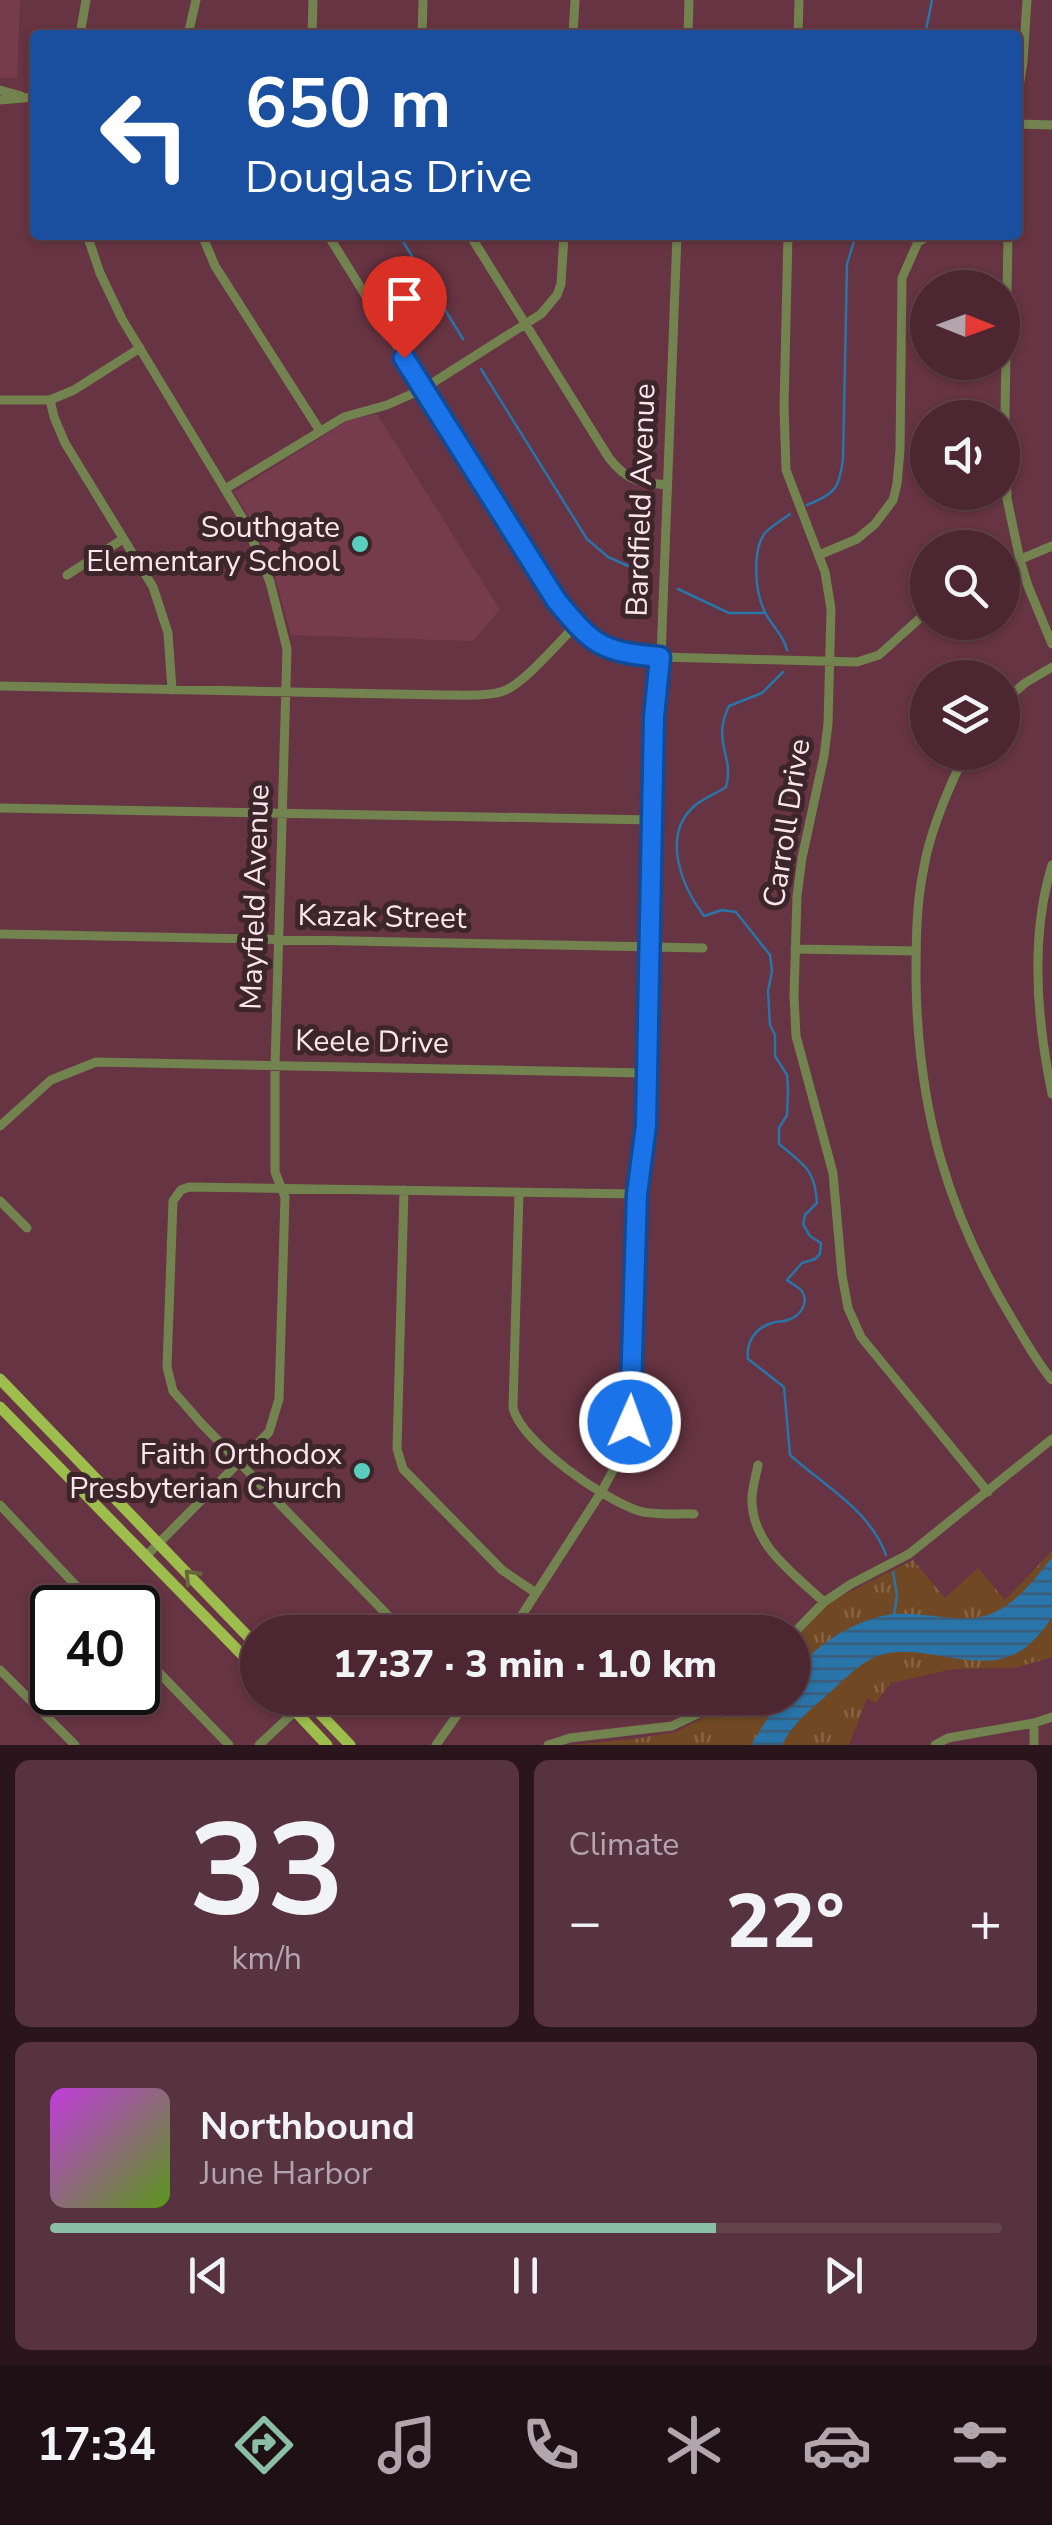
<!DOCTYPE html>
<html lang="en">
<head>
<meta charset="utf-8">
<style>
  body { margin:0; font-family:"Nunito Sans",sans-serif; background:#56333e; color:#f1f3f6; height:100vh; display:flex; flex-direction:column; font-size:38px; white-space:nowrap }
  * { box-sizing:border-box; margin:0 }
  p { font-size:32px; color:#b2a5ac }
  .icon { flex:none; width:55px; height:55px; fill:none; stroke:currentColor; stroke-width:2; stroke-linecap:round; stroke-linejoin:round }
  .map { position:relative; height:1745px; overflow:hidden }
  .panel { display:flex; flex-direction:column; gap:15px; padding:15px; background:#2a151c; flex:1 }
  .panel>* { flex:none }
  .top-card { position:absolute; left:30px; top:30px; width:992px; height:210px; border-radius:10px; box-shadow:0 2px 8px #0004,0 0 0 2px #63444d; background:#1a4fa0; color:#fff; overflow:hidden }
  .needle { width:65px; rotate:91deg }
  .controls { position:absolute; left:910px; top:270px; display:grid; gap:20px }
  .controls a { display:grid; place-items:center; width:110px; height:110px; border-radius:50%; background:#4c2732; box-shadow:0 2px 8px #0004,0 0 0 2px #63444d; font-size:50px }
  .speed { position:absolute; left:30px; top:1585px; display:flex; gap:20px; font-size:50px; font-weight:700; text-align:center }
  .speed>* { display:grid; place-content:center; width:130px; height:130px; border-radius:50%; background:#4c2732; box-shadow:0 2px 8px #0004,0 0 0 2px #63444d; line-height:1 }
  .speed .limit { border:5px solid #111; border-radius:15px; background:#fff; color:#111 }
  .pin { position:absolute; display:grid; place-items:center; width:85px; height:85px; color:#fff; margin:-102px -42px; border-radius:50% 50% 50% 0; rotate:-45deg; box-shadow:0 0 10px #0007 }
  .pin .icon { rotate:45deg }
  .me { position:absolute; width:110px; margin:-55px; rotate:2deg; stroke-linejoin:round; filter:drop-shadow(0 0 8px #0008) }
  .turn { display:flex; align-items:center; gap:35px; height:210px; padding:0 50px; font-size:45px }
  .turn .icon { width:130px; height:130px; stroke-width:2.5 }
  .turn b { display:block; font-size:70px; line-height:85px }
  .big { font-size:75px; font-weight:800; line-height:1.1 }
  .panel .widget { flex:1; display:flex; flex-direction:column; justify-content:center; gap:15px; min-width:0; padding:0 35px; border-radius:15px; background:#56333e }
  .panel .dial { align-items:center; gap:0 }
  .dial b { font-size:130px; line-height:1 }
  .song { display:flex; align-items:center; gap:30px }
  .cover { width:120px; height:120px; border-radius:15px; background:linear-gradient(135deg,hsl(290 70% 55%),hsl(90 70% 35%)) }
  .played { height:10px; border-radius:5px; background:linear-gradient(90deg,#8abfa5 70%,#63444d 70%) }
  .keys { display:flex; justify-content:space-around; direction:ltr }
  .heat { display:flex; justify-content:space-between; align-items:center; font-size:55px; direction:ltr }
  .panel .tiles { flex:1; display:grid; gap:15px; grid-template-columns:1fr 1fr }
  .widget:last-child { grid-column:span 2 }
  .trip { position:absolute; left:240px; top:1615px; width:570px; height:100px; border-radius:50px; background:#4c2732; box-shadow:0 2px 8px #0004,0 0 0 2px #63444d; font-weight:800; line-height:100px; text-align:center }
  .tab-bar { display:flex; height:160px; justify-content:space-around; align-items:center; background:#1e1014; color:#b2a5ac }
  .tab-bar .icon { width:70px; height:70px }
  .tab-bar .selected { color:#8abfa5 }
  .tab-bar b { font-size:45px; color:#f1f3f6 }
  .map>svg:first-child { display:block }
  .built { fill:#763c4d }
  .park { fill:url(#park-tufts) }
  .water { fill:url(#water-rules) }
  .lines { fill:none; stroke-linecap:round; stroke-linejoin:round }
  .stream { stroke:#2974a8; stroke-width:2.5 }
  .minor { stroke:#72834f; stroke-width:9 }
  .major { stroke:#9dbd4c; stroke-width:11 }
  .oneway { stroke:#68693a }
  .route-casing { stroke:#114b97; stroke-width:25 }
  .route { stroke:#1a73e8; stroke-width:18 }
  .poi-dot { fill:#59cebe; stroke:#3c252b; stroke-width:4 }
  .labels { text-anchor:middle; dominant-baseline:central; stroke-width:10; stroke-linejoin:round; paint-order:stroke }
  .street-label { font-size:30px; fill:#fbe7eb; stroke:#3c252b }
  .poi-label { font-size:30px; fill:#fbe7eb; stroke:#3c252b; text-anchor:end }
</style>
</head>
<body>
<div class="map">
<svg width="1052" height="1745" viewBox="0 0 1052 1745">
  <defs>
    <pattern id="park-tufts" width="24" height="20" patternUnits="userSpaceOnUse" patternTransform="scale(2.5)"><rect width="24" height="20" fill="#704924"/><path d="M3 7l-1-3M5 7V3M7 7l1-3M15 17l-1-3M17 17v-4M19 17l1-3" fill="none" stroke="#856344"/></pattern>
    <pattern id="water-rules" width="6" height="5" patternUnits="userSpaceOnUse" patternTransform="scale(2.5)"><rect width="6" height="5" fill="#2974a8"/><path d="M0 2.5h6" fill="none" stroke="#3a5c77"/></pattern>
  </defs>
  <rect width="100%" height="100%" fill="#663442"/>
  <path class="built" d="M0 0H20L17 78H0Z
    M377 414 500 610 473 641 291 635 271 563 253 524 234 492 349 420Z"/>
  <path class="park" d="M1052 1551V1657L1015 1668 953 1669 891 1683 876 1703 867 1698 849 1745H570L634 1739 676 1732 741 1698H792L793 1643 826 1604 913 1560 945 1598 978 1568 1005 1600Z"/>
  <path class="water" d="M1052 1558V1617C1022 1663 997 1665 946 1657 923 1653 900 1648 877 1656 859 1663 842 1682 828 1694 810 1710 793 1723 782 1745H751L780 1698H792C792 1690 791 1682 795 1675 811 1647 851 1623 882 1616 912 1609 945 1621 975 1618 1010 1613 1031 1583 1052 1558Z"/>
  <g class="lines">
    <path class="stream" d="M925 35 932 0
      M399 235 463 339
      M481 369 587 539 608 557 649 575
      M807 505C835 494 839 489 843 459L847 264 856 235
      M678 589 729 613H764
      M787 650C783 633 770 625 764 610 755 592 752 550 765 533 771 526 782 520 790 514
      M783 672 762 693 729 706C711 743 735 756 726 787 716 794 701 799 692 808 662 838 682 887 704 916L722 910 736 912 770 955 772 971 768 991 770 1025 775 1035V1056L787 1075 788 1089 787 1115 779 1128V1144C804 1165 815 1169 817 1203L805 1215 803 1224 810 1236 821 1243 820 1254 815 1259 802 1263 787 1280C791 1283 796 1286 800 1289 811 1301 801 1316 788 1320 783 1322 777 1321 772 1323 755 1328 746 1342 748 1359L784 1387 790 1455C824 1486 870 1510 886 1555
      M893 1572 897 1595 894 1615"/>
    <path class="minor" d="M80 35 86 0
      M188 35 196 0
      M312 35 313 0
      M422 35 423 0
      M573 35 575 0
      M688 35 689 0
      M798 35 799 0
      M0 90 21 96
      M1018 93 1023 62 1027 0
      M0 100 35 97
      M1018 124 1052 125
      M87 235 100 273 122 319 246 524 270 582 287 649 275 1066V1172L285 1197 279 1399 269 1432 146 1556
      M202 235 215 266 320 431
      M328 235 555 600C593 645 601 652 661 657L857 662 879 655 928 611
      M470 235 609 458C627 481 638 482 667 485
      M788 235 784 407 786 470 825 572 831 609 828 724 824 756 802 858 797 896 794 996 796 1036 833 1173 842 1275 848 1308 861 1337 988 1492
      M1008 235 1005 413 1007 499 1020 560 1028 586 1052 644
      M0 400H50L74 390 140 348
      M50 400 54 417 65 443 153 587 168 633 172 690
      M225 489 344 417 387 405 423 389 541 314 557 295 561 284 564 235
      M819 555 857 539 875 524 893 500 897 484 900 450 902 278 918 242 930 235
      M1002 567 1052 546
      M67 575 123 539
      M0 686 443 695C460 695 491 697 506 690 527 680 559 642 576 625
      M1002 703 1025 683 1052 667
      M966 752C950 785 930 831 924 867 916 904 916 943 916 981 918 1109 947 1213 1014 1322 1026 1342 1037 1362 1052 1380
      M0 808 652 820
      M1052 865C1030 936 1037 1021 1052 1094
      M0 934 703 948
      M795 949 916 951
      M0 1126 51 1080 96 1062 645 1073
      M404 1190 397 1449 403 1469 502 1570 536 1593
      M519 1192 513 1408C522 1443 604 1500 639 1511 656 1516 677 1513 694 1514
      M0 1201 27 1228
      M758 1465C756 1475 753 1486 752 1496 750 1544 792 1572 824 1602
      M0 1505 97 1608
      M404 1632 201 1423 173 1391 167 1367 173 1201 181 1190 189 1187 637 1194
      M511 1632 602 1491 619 1459 629 1422 637 1194 645 1126 654 717 661 657 677 235
      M792 1635 824 1602 851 1584 909 1554 1052 1439
      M138 1651 229 1745
      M0 1670 75 1745
      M259 1745 307 1700
      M436 1745 469 1698
      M548 1745 570 1738 672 1726 731 1698
      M935 1745 948 1738 1034 1723 1052 1717
      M1034 1745V1723"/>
    <path class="major" d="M0 1379 258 1647
      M0 1407 258 1671
      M283 1698 327 1745
      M305 1698 350 1745"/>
  </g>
  <defs><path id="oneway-chevron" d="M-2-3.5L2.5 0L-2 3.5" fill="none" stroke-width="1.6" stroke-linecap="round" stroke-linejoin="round" transform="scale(2.5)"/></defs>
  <use class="oneway" href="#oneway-chevron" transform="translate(191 1576) rotate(-133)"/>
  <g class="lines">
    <defs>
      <path id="route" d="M404 358 556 600C593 645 601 652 660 657L654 717 646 1126 637 1194 630 1422"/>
    </defs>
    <use href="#route" class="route-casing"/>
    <use href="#route" class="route"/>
  </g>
  <g class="poi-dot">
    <circle cx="360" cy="544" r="10"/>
    <circle cx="362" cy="1471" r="10"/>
  </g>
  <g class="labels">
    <g class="street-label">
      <text transform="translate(641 500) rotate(-88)">Bardfield Avenue</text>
      <text transform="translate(787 823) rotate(-81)">Carroll Drive</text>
      <text transform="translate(255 897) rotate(-88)">Mayfield Avenue</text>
      <text transform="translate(382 917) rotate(1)">Kazak Street</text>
      <text transform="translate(372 1042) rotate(1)">Keele Drive</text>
    </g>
    <g class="poi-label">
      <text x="340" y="527">Southgate<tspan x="340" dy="34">Elementary School</tspan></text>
      <text x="342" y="1454">Faith Orthodox<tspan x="342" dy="34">Presbyterian Church</tspan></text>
    </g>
  </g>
</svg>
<div class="controls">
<a><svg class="needle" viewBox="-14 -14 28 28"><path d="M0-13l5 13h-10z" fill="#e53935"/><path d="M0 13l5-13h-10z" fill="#b2a5ac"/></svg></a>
<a><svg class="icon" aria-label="sound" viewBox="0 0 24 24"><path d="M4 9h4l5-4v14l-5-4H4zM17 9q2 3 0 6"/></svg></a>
<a><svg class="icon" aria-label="search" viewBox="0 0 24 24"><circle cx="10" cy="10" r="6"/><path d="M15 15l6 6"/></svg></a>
<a><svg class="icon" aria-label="layers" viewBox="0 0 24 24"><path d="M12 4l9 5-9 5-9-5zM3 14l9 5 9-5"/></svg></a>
</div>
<div class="speed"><div class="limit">40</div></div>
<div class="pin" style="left:404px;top:358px;background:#d93025"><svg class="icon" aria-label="arrive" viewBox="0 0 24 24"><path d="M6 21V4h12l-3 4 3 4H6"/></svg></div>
<svg class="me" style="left:630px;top:1422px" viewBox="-20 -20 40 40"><circle r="17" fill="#1a73e8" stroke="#fff" stroke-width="3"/><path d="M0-11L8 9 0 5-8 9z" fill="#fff"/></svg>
<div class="trip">17:37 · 3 min · 1.0 km</div>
<div class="top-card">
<div class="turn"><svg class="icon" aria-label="left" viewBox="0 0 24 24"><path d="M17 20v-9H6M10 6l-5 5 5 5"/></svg><div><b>650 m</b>Douglas Drive</div></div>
</div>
</div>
<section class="panel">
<div class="tiles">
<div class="widget dial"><b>33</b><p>km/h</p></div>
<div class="widget"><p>Climate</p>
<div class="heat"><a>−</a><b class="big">22°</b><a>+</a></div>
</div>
<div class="widget">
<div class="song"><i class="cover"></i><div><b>Northbound</b><p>June Harbor</p></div></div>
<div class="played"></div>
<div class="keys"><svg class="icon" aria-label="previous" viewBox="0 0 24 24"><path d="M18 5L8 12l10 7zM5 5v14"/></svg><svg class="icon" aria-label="pause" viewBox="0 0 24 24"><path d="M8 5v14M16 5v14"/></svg><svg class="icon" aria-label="next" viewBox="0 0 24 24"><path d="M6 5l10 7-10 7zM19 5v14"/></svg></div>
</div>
</div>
</section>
<nav class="tab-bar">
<b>17:34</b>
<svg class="icon selected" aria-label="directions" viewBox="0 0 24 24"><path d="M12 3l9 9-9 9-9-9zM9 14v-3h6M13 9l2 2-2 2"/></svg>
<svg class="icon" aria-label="music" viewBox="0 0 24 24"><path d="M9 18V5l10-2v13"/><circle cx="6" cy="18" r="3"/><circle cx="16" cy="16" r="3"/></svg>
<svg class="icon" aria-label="phone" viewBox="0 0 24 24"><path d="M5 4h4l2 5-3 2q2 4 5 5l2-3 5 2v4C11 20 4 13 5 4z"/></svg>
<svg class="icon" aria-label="climate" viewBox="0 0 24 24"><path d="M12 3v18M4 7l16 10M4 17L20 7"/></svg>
<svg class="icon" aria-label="car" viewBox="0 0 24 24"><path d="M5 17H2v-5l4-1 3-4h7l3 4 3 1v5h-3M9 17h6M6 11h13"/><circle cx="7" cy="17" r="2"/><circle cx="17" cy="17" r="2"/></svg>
<svg class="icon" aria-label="filters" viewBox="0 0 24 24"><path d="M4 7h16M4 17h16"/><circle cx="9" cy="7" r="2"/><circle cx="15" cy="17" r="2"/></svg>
</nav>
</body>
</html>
